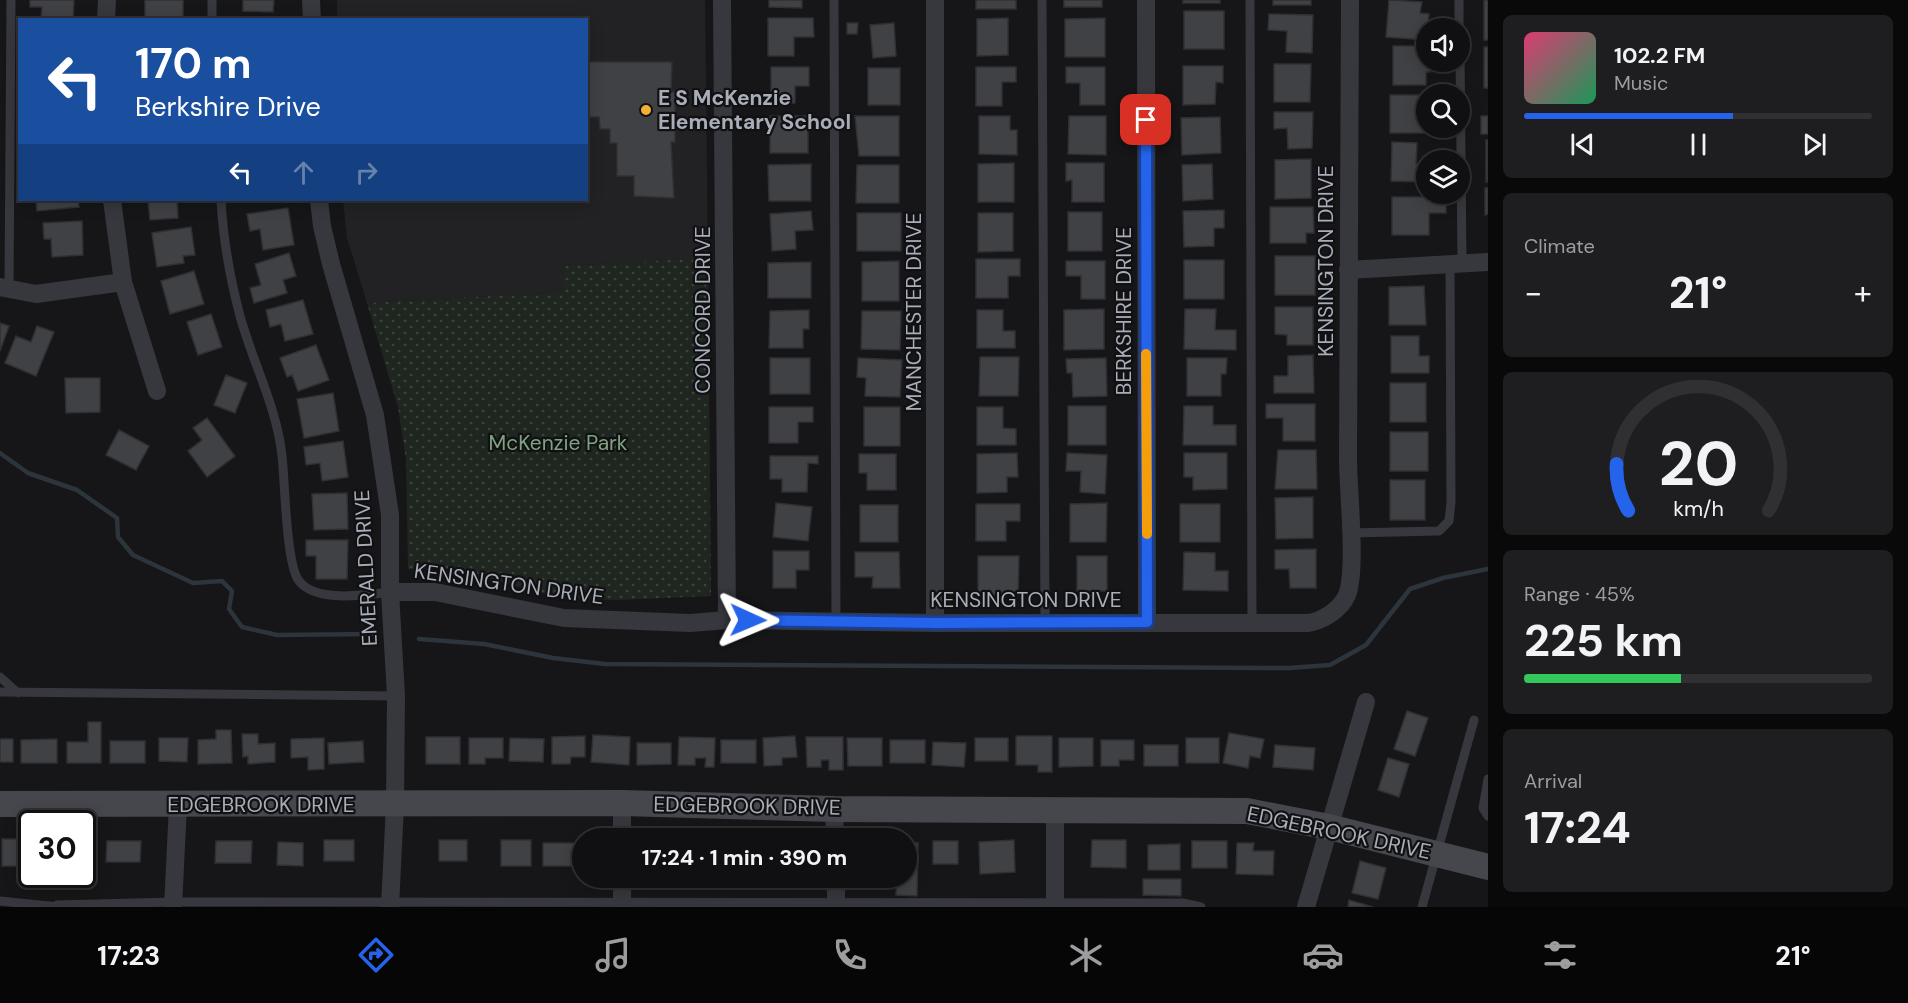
<!DOCTYPE html>
<html lang="en">
<head>
<meta charset="utf-8">
<style>
  body { margin:0; font-family:"DM Sans",sans-serif; background:#1e1e20; color:#f1f3f6; height:100vh; display:flex; flex-direction:column; font-size:22px; white-space:nowrap }
  * { box-sizing:border-box; margin:0 }
  p { font-size:20px; color:#9c9d9f }
  .icon { flex:none; width:33px; height:33px; fill:none; stroke:currentColor; stroke-width:2; stroke-linecap:round; stroke-linejoin:round }
  .map { position:relative; flex:1; overflow:hidden }
  .sheet { display:flex; flex-direction:column; gap:15px; padding:15px; background:#09090a; width:420px }
  .sheet>* { flex:none }
  .hud { position:absolute; left:18px; top:18px; width:570px; height:183px; border-radius:0px; box-shadow:0 3px 15px #0003,0 0 0 2px #303032; background:#1a4fa0; color:#fff; overflow:hidden }
  .fabs { position:absolute; left:1416px; top:18px; display:grid; gap:12px }
  .fabs a { display:grid; place-items:center; width:54px; height:54px; border-radius:50%; background:#101012; box-shadow:0 3px 15px #0003,0 0 0 2px #303032; font-size:30px }
  .speed { position:absolute; left:18px; top:810px; display:flex; gap:12px; font-size:30px; font-weight:700; text-align:center }
  .speed>* { display:grid; place-content:center; width:78px; height:78px; border-radius:50%; background:#101012; box-shadow:0 3px 15px #0003,0 0 0 2px #303032; line-height:1 }
  .speed .limit { border:3px solid #111; border-radius:9px; background:#fff; color:#111 }
  .pin { position:absolute; display:grid; place-items:center; width:51px; height:51px; color:#fff; margin:-26px; border-radius:12px; box-shadow:0 3px 9px #0006 }
  .me { position:absolute; width:66px; margin:-33px; rotate:91deg; stroke-linejoin:round; filter:drop-shadow(0 0 4px #0008) }
  .turn { display:flex; align-items:center; gap:21px; height:126px; padding:0 18px; font-size:27px }
  .turn .icon { width:78px; height:78px; stroke-width:2.5 }
  .turn b { display:block; font-size:42px; line-height:51px }
  .lanes { display:flex; align-items:center; height:57px; padding:0 18px; background:#0003; justify-content:center; gap:30px; direction:ltr }
  .lanes .off { opacity:.35 }
  .big { font-size:45px; font-weight:700; line-height:1.1 }
  .sheet .widget { flex:1; display:flex; flex-direction:column; justify-content:center; gap:9px; min-width:0; padding:0 21px; border-radius:9px; background:#1e1e20 }
  .sheet .dial { align-items:center; gap:0 }
  .dial svg { height:156px; overflow:visible; fill:none; stroke:#303032; stroke-width:7; stroke-linecap:round; text-anchor:middle }
  .dial text { fill:#f1f3f6; stroke:none }
  .song { display:flex; align-items:center; gap:18px }
  .cover { width:72px; height:72px; border-radius:9px; background:linear-gradient(135deg,hsl(340 70% 55%),hsl(150 70% 35%)) }
  .played { height:6px; border-radius:3px; background:linear-gradient(90deg,#2563eb 60%,#303032 60%) }
  .keys { display:flex; justify-content:space-around; direction:ltr }
  .heat { display:flex; justify-content:space-between; align-items:center; font-size:33px; direction:ltr }
  .charge { height:9px; border-radius:4px; background:linear-gradient(90deg,#34c759 45%,#303032 0) }
  .trip { position:absolute; left:572px; top:828px; width:345px; height:60px; border-radius:30px; background:#101012; box-shadow:0 3px 15px #0003,0 0 0 2px #303032; font-weight:700; line-height:60px; text-align:center }
  .dock { display:flex; height:96px; justify-content:space-around; align-items:center; background:#060607; color:#9c9d9f }
  .dock .icon { width:42px; height:42px }
  .dock .current { color:#2563eb }
  .dock b { font-size:27px; color:#f1f3f6 }
  main { display:flex; flex:1; min-height:0 }
  .map>svg:first-child { display:block }
  .built { fill:#222225 }
  .park { fill:url(#park-dots) }
  .lines { fill:none; stroke-linecap:round; stroke-linejoin:round }
  .stream { stroke:#2c353c; stroke-width:4.5 }
  .building { fill:#404145; stroke:#303034; stroke-width:1.5 }
  .lane { stroke:#37383d; stroke-width:9 }
  .street { stroke:#37383d; stroke-width:18 }
  .secondary { stroke:#45474d; stroke-width:26 }
  .route-casing { stroke:#184099; stroke-width:15 }
  .route { stroke:#2563eb; stroke-width:10 }
  .slow { stroke:#f59e0b; stroke-width:10 }
  .poi-dot { fill:#f2b134; stroke:#111113; stroke-width:2 }
  .labels { text-anchor:middle; dominant-baseline:central; stroke-width:4.5; stroke-linejoin:round; paint-order:stroke }
  .poi-label { font-size:21px; font-weight:bold; fill:#a8adb8; stroke:#111113; text-anchor:start }
  .street-label { font-size:21px; fill:#a8adb8; stroke:#111113 }
  .park-label { font-size:21px; fill:#7fa381; stroke:#111113 }
</style>
</head>
<body>
<main>
<div class="map">
<svg width="1488" height="907" viewBox="0 0 1488 907">
  <defs>
    <pattern id="park-dots" width="8" height="8" patternUnits="userSpaceOnUse" patternTransform="scale(1.5)"><rect width="8" height="8" fill="#1e261f"/><path d="M2 2h.1M6 6h.1" fill="none" stroke="#3c433d" stroke-width="1.8" stroke-linecap="round"/></pattern>
  </defs>
  <rect width="100%" height="100%" fill="#161618"/>
  <path class="built" d="M337 0H705L708 258 564 266 565 292 367 303 347 238 343 200H586V20L337 19Z"/>
  <path class="park" d="M708 258 711 596 617 600 562 598 451 569H408L406 460 398 407 367 303 564 292V266Z"/>
  <g class="lines">
    <path class="stream" d="M0 453 28 473 77 490 117 518 118 537 133 555 193 583 222 581 232 591 229 609 242 627 277 635 372 634
      M419 639 484 644 553 658 605 664 1289 668 1330 665 1366 645 1410 589 1443 578 1488 569"/>
  </g>
  <path class="building" d="M30 0H74L73 20H41L42 7H30Z
    M145 0H183V18L145 20Z
    M243 0H274L273 12 243 11Z
    M769 0H802V8L769 7Z
    M976 0H1016V9H976Z
    M1064 0H1102V7H1064Z
    M1183 0H1220V3H1183Z
    M1273 0H1311V5H1273Z
    M1389 0 1422 2 1420 13 1429 14 1426 40 1386 37Z
    M1484 0H1488V40H1484Z
    M1184 11H1224V49H1184Z
    M1269 14 1313 15 1312 53 1286 52 1287 31 1268 30Z
    M768 18H813L814 37H794V56H768Z
    M1008 18V55L977 56V19Z
    M1105 18V57H1065V19Z
    M847 23H858L857 34H847Z
    M894 23 896 56 873 58 870 25Z
    M1393 46H1426L1430 72H1426V85H1393Z
    M1484 47H1488V88H1484Z
    M586 62H672L671 92H675V142H671L674 198 634 196V176H617V143H610V129H600L599 117H586Z
    M1274 64H1311L1310 102H1274Z
    M1183 66H1223V83L1216 82 1215 104 1183 105Z
    M771 67H809V86H795V103L771 104Z
    M976 67H1016V82H1002V106H976Z
    M1066 67H1105V105H1080V83H1066Z
    M868 68H900V105H868Z
    M1390 95H1426L1427 133H1390Z
    M1274 112H1313L1312 148 1288 149 1287 128 1274 129Z
    M770 116H808V153H770Z
    M855 116H899V156H859Z
    M979 116H1010V130H1017V155L979 154Z
    M1069 116H1106V155L1068 154Z
    M1481 116H1488V134H1481Z
    M1220 117 1221 153 1182 155 1181 118Z
    M1486 140H1488V182H1486Z
    M1392 142 1417 143 1416 164H1426V182L1391 181Z
    M1311 159V198L1275 199V160Z
    M1014 163V202H978V164Z
    M1066 163H1104V202H1072V180L1066 181Z
    M811 164V201H769L768 165Z
    M1212 164 1213 199 1183 201 1182 165Z
    M857 165H899V203H856Z
    M1485 188H1488V214L1485 215Z
    M1392 197H1446V213H1429V235H1392Z
    M36 200H78L79 207 37 211Z
    M148 200H185H177L178 218 150 220Z
    M364 200H476V202H364Z
    M1270 207H1313L1314 233H1306V243H1270Z
    M288 208 294 245 263 250 260 229 250 231 247 214Z
    M1224 210V228H1214V246L1184 247 1183 211Z
    M811 211 813 230 795 231 796 249 772 251 770 214Z
    M1068 212H1102V251H1068Z
    M857 213H901V251H857Z
    M978 213H1013V251L978 252Z
    M82 221 83 255 52 257 51 239H44L43 223Z
    M191 227 195 255 183 256 184 263 157 267 152 233Z
    M289 253 296 276 283 280 287 293 254 303 250 288 261 285 255 264Z
    M1275 256H1315V295H1275Z
    M976 259H1020V276H1008V298H976Z
    M1184 260H1224V299H1184Z
    M899 261V301H862V262Z
    M1066 261H1105V299H1081V276H1066Z
    M811 262V298H768V263Z
    M194 271 204 304 170 314 161 281Z
    M1424 286 1426 325H1389V287Z
    M303 300 313 334 285 341 281 324 270 327 266 310Z
    M1275 307H1313V345H1287V335L1275 334Z
    M1104 309V349L1064 350V310Z
    M1185 309H1216L1215 330H1236V350L1184 349Z
    M809 310V329H803V348H769L770 311Z
    M977 310H1003V331H1015V348H977Z
    M862 311H901L900 350 861 349Z
    M211 314 222 347 198 355 187 322Z
    M0 323 9 326 0 351Z
    M37 326 54 332 36 376 5 363 16 336 31 342Z
    M1391 336H1419V356H1429V373H1391Z
    M316 345 329 380 298 391 292 375 287 377 280 358Z
    M1313 355 1314 393H1274V376H1288V356Z
    M980 357H1019L1018 396H979Z
    M770 358H810V394H770Z
    M858 358 902 360 900 397 865 396 866 378 857 377Z
    M1106 358 1107 396 1073 397 1072 373H1067L1066 359Z
    M1187 358H1227L1226 374H1221V396H1187Z
    M226 375 247 383 235 413 214 405Z
    M65 378H100V412L66 413Z
    M1390 383H1426V422H1390Z
    M333 393 339 431 304 438 297 399Z
    M1266 404H1315V441H1283V418H1266Z
    M1068 406H1106V445H1068Z
    M1184 406H1213V425H1236V445H1183Z
    M769 407H813V422H798V443H769Z
    M864 407H900V446H864Z
    M977 407H1003V428L1016 429V445H977Z
    M207 418 235 456 207 477 188 451 202 440 193 428Z
    M119 430 149 446 136 470 106 455Z
    M1390 432H1428V471H1390Z
    M343 441 348 477 322 481 320 463 306 465 304 447Z
    M1278 450H1316L1317 489H1275Z
    M1017 453 1018 477H1007V492L977 493V454Z
    M1067 453 1107 455 1105 494 1080 492 1081 471H1066Z
    M1184 453H1227V489L1193 490V477H1184Z
    M859 454H896V490H867V473H859Z
    M770 456H818V464L808 463 807 492H782V479H770Z
    M1390 480H1425V520H1390Z
    M347 493 348 529 314 530 312 494Z
    M1313 497V538L1276 539 1275 498Z
    M776 503 812 507 808 541 773 537Z
    M1107 503 1106 542H1070V504Z
    M976 504H1020V521H1006V541H976Z
    M1180 504H1220V542H1180Z
    M860 505H898V542H860Z
    M306 540H348L347 579H316V556H306Z
    M1316 549V588H1290L1289 569H1275V550Z
    M773 551H809V570H796V588H773Z
    M855 552H899L900 588H872L873 577H855Z
    M1184 552 1215 553V571H1228V591L1183 590Z
    M978 556H1019L1018 595H978Z
    M1077 556H1107V591H1077Z
    M1407 711 1428 718 1415 756 1394 749Z
    M88 722H101V763H67V742H88Z
    M216 730H231L232 763 198 764V740L216 739Z
    M1229 733 1264 739 1260 758 1250 756 1248 768 1223 763Z
    M242 734H258V744L275 743V762L248 764V756L243 757Z
    M593 735 630 737 629 765 591 762Z
    M585 736V757H571L570 764H552V737Z
    M795 736 797 757 782 758V765L764 766 763 738Z
    M1016 736H1052V772H1038V765H1016Z
    M426 737H460V764H426Z
    M679 737 715 738 714 767H705L706 758H695V765H678Z
    M806 737H843V770H829V760H821V767H807Z
    M159 738H188L187 762 159 761Z
    M324 738V769L308 770V757L291 758V739Z
    M469 738H503V758H485V764H469Z
    M510 738 544 739 543 762 509 761Z
    M847 738H882V766H848Z
    M975 738H1008V761H975Z
    M1059 738H1093V766L1059 767Z
    M1186 738H1219V763H1186Z
    M0 739H13V762H0Z
    M57 739V763H21V740Z
    M721 740H756V763H721Z
    M890 740H925V763H890Z
    M1101 740H1134V760H1119V766H1101Z
    M110 741H145V763H110Z
    M363 741 364 762 329 764 328 743Z
    M933 742 966 743 964 767 932 765Z
    M637 743H671V764L637 765Z
    M1144 745H1178V766H1144Z
    M1275 745 1315 748 1313 770 1273 767Z
    M1388 758 1409 764 1399 797 1378 790Z
    M2 839H32V874L39 876H17V866H2Z
    M324 840H354V861H324Z
    M439 840H467V861H439Z
    M501 840H531V866H501Z
    M1014 840 1015 872 980 874 979 842Z
    M1092 840H1126V868L1091 867Z
    M107 841H141L140 862H106Z
    M216 841H252L251 863H215Z
    M933 841H958V864H933Z
    M1192 841H1227V868H1192Z
    M278 842 303 843V866L277 865Z
    M906 842 918 843 917 896 896 895 897 878H906Z
    M543 843H575V866H543Z
    M1237 843H1254L1253 851H1274L1273 875 1236 874Z
    M1180 844V870H1148V845Z
    M91 846 92 874H82V847Z
    M1360 861 1386 868 1378 899 1352 893Z
    M1143 879H1181V896L1143 895Z
    M1349 900 1373 907H1348Z"/>
  <g class="lines">
    <path class="lane" d="M212 0V20
      M834 0 836 622
      M1042 0 1045 622
      M1250 0 1252 622
      M1459 0V28
      M1460 49 1462 264
      M221 200C223 239 230 278 240 316 253 363 277 408 282 456 285 481 286 565 299 581 316 603 366 595 390 592
      M9 289 11 0
      M1350 533 1439 531 1449 521 1451 502 1450 263
      M0 677 18 693
      M0 692 396 696
      M1488 779 1483 808 1488 816
      M0 901 59 907
      M57 905 173 902 1183 903 1201 907
      M1422 907 1474 720"/>
    <path class="street" d="M311 0 312 20
      M722 0 727 620
      M935 0V623
      M1146 0 1147 622
      M106 20 107 0
      M112 200 123 282 157 391
      M319 200 322 226 331 264 375 415 390 515V592L396 696 395 805 390 907
      M1348 270 1488 262
      M0 287 36 294 123 282
      M390 592H435L564 618 690 623 727 620 935 623H1308C1323 621 1341 609 1347 595 1357 569 1348 491 1348 459 1348 306 1349 153 1350 0
      M622 803V838
      M1055 808V907
      M834 809 835 838
      M622 878V907
      M836 878V907
      M173 907 178 805
      M1306 907 1366 702"/>
    <path class="secondary" d="M0 804 622 803 834 809 1247 811 1329 827 1488 867"/>
  </g>
  <g class="lines">
    <defs>
      <path id="route" d="M748 620 935 623 1147 622 1146 120"/>
    </defs>
    <use href="#route" class="route-casing"/>
    <use href="#route" class="route"/>
    <path class="slow" d="M1146 354 1147 534"/>
  </g>
  <circle class="poi-dot" cx="646" cy="110" r="6"/>
  <g class="labels">
    <g class="poi-label">
      <text x="658" y="98">E S McKenzie<tspan x="658" dy="24">Elementary School</tspan></text>
    </g>
    <g class="street-label">
      <text transform="translate(1326 261) rotate(-90)">KENSINGTON DRIVE</text>
      <text transform="translate(703 310) rotate(-90)">CONCORD DRIVE</text>
      <text transform="translate(1124 311) rotate(-90)">BERKSHIRE DRIVE</text>
      <text transform="translate(914 312) rotate(-90)">MANCHESTER DRIVE</text>
      <text transform="translate(366 568) rotate(-93)">EMERALD DRIVE</text>
      <text transform="translate(509 584) rotate(8)">KENSINGTON DRIVE</text>
      <text x="1026" y="600">KENSINGTON DRIVE</text>
      <text x="261" y="805">EDGEBROOK DRIVE</text>
      <text transform="translate(747 806) rotate(1)">EDGEBROOK DRIVE</text>
      <text transform="translate(1339 833) rotate(12)">EDGEBROOK DRIVE</text>
    </g>
    <g class="park-label">
      <text x="558" y="443">McKenzie Park</text>
    </g>
  </g>
</svg>
<div class="fabs">
<a><svg class="icon" aria-label="sound" viewBox="0 0 24 24"><path d="M4 9h4l5-4v14l-5-4H4zM17 9q2 3 0 6"/></svg></a>
<a><svg class="icon" aria-label="search" viewBox="0 0 24 24"><circle cx="10" cy="10" r="6"/><path d="M15 15l6 6"/></svg></a>
<a><svg class="icon" aria-label="layers" viewBox="0 0 24 24"><path d="M12 4l9 5-9 5-9-5zM3 14l9 5 9-5"/></svg></a>
</div>
<div class="speed"><div class="limit">30</div></div>
<div class="pin" style="left:1146px;top:120px;background:#d93025"><svg class="icon" aria-label="arrive" viewBox="0 0 24 24"><path d="M6 21V4h12l-3 4 3 4H6"/></svg></div>
<svg class="me" style="left:748px;top:620px" viewBox="-20 -20 40 40"><path d="M0-17L14 15 0 8-14 15z" fill="#2563eb" stroke="#fff" stroke-width="4"/></svg>
<div class="trip">17:24 · 1 min · 390 m</div>
<div class="hud">
<div class="turn"><svg class="icon" aria-label="left" viewBox="0 0 24 24"><path d="M17 20v-9H6M10 6l-5 5 5 5"/></svg><div><b>170 m</b>Berkshire Drive</div></div>
<div class="lanes"><svg class="icon" aria-label="left" viewBox="0 0 24 24"><path d="M17 20v-9H6M10 6l-5 5 5 5"/></svg><svg class="icon off" aria-label="ahead" viewBox="0 0 24 24"><path d="M12 20V5M6 11l6-6 6 6"/></svg><svg class="icon off" aria-label="right" viewBox="0 0 24 24"><path d="M7 20v-9h11M14 6l5 5-5 5"/></svg></div>
</div>
</div>
<section class="sheet">
<div class="widget">
<div class="song"><i class="cover"></i><div><b>102.2 FM</b><p>Music</p></div></div>
<div class="played"></div>
<div class="keys"><svg class="icon" aria-label="previous" viewBox="0 0 24 24"><path d="M18 5L8 12l10 7zM5 5v14"/></svg><svg class="icon" aria-label="pause" viewBox="0 0 24 24"><path d="M8 5v14M16 5v14"/></svg><svg class="icon" aria-label="next" viewBox="0 0 24 24"><path d="M6 5l10 7-10 7zM19 5v14"/></svg></div>
</div>
<div class="widget"><p>Climate</p>
<div class="heat"><a>−</a><b class="big">21°</b><a>+</a></div>
</div>
<div class="widget dial"><svg viewBox="0 0 100 80">
<path d="M14 69A42 42 0 1 1 86 69"/>
<path d="M14 69A42 42 0 0 1 8 45" stroke="#2563eb"/>
<text x="50" y="56" font-size="32" font-weight="700">20</text>
<text x="50" y="72" font-size="11">km/h</text>
</svg></div>
<div class="widget"><p>Range · 45%</p><b class="big">225 km</b><div class="charge"></div></div>
<div class="widget"><p>Arrival</p><b class="big">17:24</b></div>
</section>
</main>
<nav class="dock">
<b>17:23</b>
<svg class="icon current" aria-label="directions" viewBox="0 0 24 24"><path d="M12 3l9 9-9 9-9-9zM9 14v-3h6M13 9l2 2-2 2"/></svg>
<svg class="icon" aria-label="music" viewBox="0 0 24 24"><path d="M9 18V5l10-2v13"/><circle cx="6" cy="18" r="3"/><circle cx="16" cy="16" r="3"/></svg>
<svg class="icon" aria-label="phone" viewBox="0 0 24 24"><path d="M5 4h4l2 5-3 2q2 4 5 5l2-3 5 2v4C11 20 4 13 5 4z"/></svg>
<svg class="icon" aria-label="climate" viewBox="0 0 24 24"><path d="M12 3v18M4 7l16 10M4 17L20 7"/></svg>
<svg class="icon" aria-label="car" viewBox="0 0 24 24"><path d="M5 17H2v-5l4-1 3-4h7l3 4 3 1v5h-3M9 17h6M6 11h13"/><circle cx="7" cy="17" r="2"/><circle cx="17" cy="17" r="2"/></svg>
<svg class="icon" aria-label="filters" viewBox="0 0 24 24"><path d="M4 7h16M4 17h16"/><circle cx="9" cy="7" r="2"/><circle cx="15" cy="17" r="2"/></svg>
<b>21°</b>
</nav>
</body>
</html>
